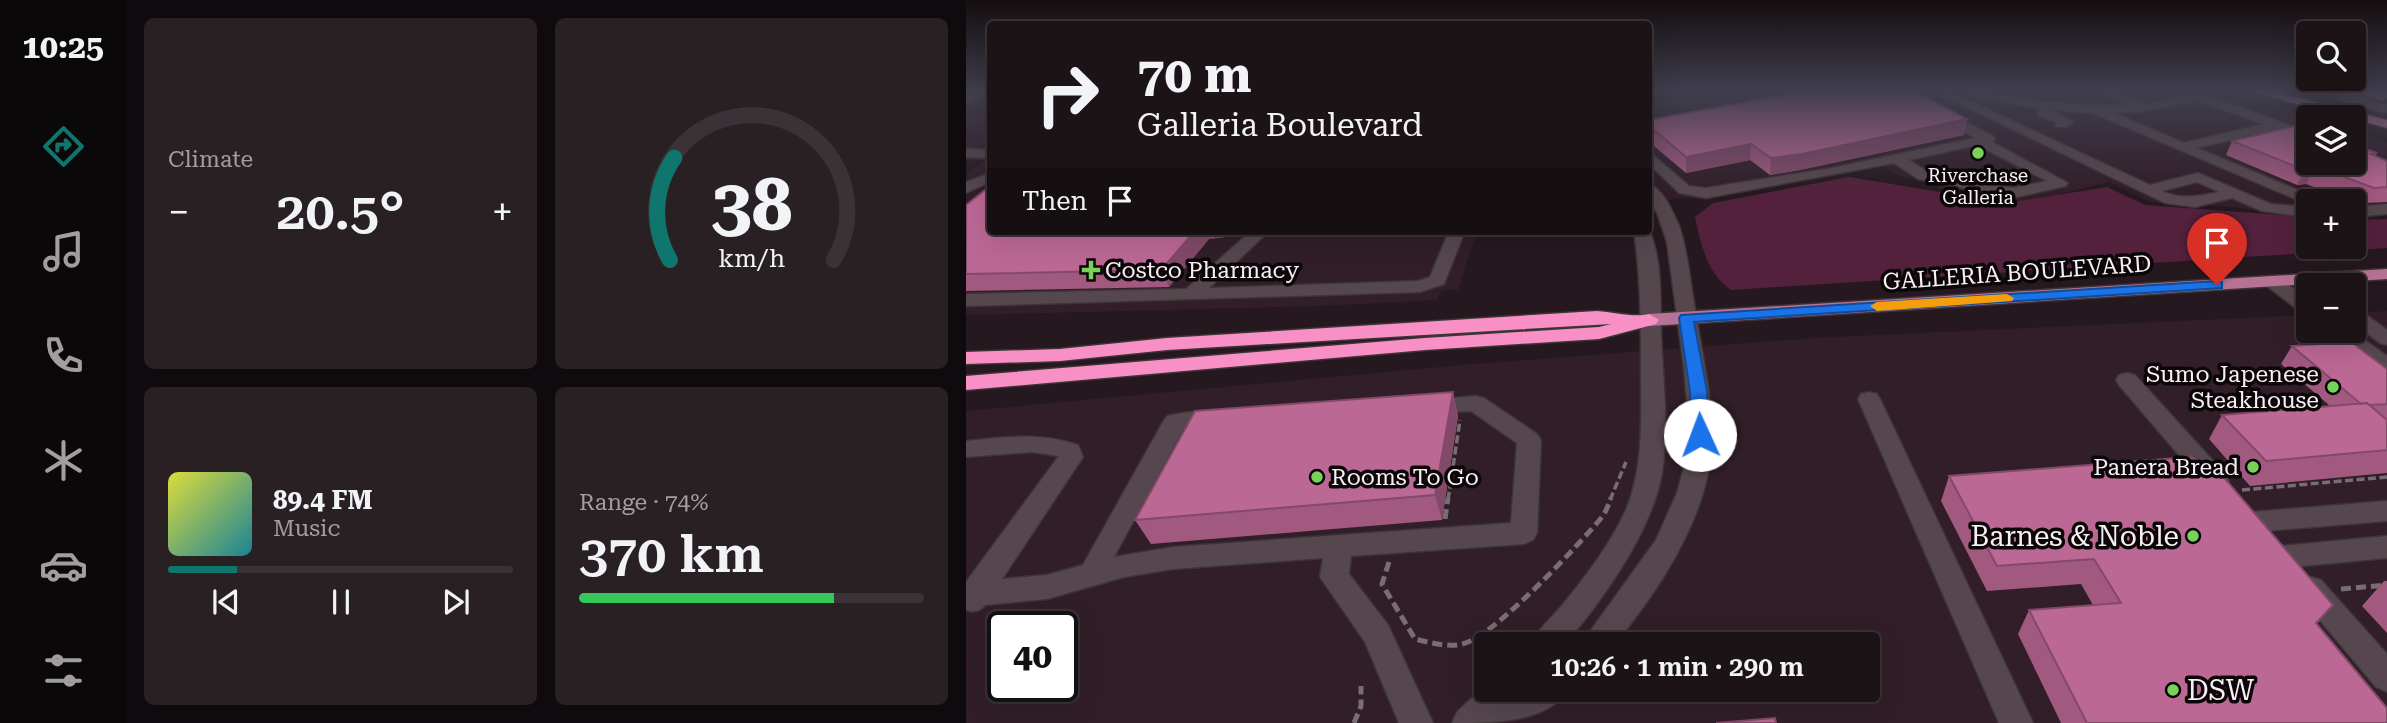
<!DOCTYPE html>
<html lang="en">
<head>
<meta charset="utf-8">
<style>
  body { margin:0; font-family:"Roboto Serif",serif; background:#292024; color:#f1f3f6; height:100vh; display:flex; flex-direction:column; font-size:26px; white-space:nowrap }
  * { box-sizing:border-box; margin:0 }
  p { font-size:23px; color:#a09ea1 }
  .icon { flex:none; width:38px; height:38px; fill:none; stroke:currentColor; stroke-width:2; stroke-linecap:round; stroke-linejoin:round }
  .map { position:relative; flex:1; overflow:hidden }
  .sheet { display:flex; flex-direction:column; gap:18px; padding:18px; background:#0f0a0d; width:840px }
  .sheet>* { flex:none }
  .hud { position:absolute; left:21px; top:21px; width:665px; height:214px; border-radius:7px; box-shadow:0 7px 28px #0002,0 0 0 2px #3a3236; background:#1c1317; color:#f1f3f6; overflow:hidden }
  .tools { position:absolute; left:1330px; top:21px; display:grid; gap:14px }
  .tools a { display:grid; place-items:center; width:70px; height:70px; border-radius:7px; background:#1c1317; box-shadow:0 7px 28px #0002,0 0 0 2px #3a3236; font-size:35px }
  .speed { position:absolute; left:21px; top:611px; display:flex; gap:14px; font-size:35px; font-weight:700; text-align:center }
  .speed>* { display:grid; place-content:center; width:91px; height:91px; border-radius:50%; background:#1c1317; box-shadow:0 7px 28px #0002,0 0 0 2px #3a3236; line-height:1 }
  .speed .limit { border:4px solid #111; border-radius:10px; background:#fff; color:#111 }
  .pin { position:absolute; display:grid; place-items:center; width:60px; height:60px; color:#fff; margin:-72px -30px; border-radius:50% 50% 50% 0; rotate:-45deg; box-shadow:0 0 7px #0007 }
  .pin .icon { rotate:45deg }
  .me { position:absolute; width:77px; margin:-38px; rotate:358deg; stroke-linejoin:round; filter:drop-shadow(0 0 5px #0008) }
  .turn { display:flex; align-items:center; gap:24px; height:147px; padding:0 35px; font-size:32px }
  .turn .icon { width:91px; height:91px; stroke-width:2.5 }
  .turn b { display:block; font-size:49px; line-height:60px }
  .then { display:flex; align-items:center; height:66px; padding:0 35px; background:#0003; gap:14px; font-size:26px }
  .big { font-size:52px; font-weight:600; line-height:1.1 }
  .sheet .tile { flex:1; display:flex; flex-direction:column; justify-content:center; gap:10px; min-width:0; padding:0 24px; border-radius:10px; background:#292024 }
  .sheet .dial { align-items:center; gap:0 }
  .dial svg { height:182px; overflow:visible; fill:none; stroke:#3a3236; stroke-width:7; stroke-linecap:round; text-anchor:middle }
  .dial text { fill:#f1f3f6; stroke:none }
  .song { display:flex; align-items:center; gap:21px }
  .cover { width:84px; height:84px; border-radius:10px; background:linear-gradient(135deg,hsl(60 70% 55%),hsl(190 70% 35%)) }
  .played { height:7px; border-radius:4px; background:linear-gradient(90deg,#0f766e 20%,#3a3236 20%) }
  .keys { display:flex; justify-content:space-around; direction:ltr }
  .heat { display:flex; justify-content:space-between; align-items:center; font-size:38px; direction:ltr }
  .charge { height:10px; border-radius:5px; background:linear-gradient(90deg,#34c759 74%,#3a3236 0) }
  .sheet .tiles { flex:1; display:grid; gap:18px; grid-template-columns:repeat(2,1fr) }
  .trip { position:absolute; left:508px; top:632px; width:406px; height:70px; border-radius:7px; background:#1c1317; box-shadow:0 7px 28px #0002,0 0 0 2px #3a3236; font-weight:600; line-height:70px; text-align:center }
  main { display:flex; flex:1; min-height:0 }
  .tabs { display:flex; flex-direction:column; width:126px; justify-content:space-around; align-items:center; background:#0b0809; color:#a09ea1 }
  .tabs .icon { width:49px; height:49px }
  .tabs .selected { color:#0f766e }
  .tabs b { font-size:32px; color:#f1f3f6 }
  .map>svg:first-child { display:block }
  .built { fill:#311e28; fill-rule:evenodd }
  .green { fill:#53213c }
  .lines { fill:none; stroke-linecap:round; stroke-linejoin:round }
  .minor-casing { stroke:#3d3438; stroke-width:3 }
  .major-casing { stroke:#3d3438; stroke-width:3 }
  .highway-casing { stroke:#3d3438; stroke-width:3 }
  .path-far1 { stroke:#786d73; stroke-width:3.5; stroke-dasharray:8 3.5; stroke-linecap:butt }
  .path { stroke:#786d73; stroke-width:5; stroke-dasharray:10 5; stroke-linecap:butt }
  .minor { fill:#56474e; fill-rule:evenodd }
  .major { fill:#b77396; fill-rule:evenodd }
  .highway { fill:#f890c6; fill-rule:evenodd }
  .wall { fill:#a1597f }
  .shaded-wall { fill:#834968 }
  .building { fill:#bb6894; stroke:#834968; stroke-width:2 }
  .route { fill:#1a73e8; stroke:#114b97; stroke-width:2 }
  .slow { fill:#f59e0b }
  .poi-dot { fill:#78d259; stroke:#0b0608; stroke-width:2.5 }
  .labels { text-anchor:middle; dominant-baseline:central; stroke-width:7; stroke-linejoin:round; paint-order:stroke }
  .far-poi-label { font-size:19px; fill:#f8eef3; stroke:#0b0608 }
  .poi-label { font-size:23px; fill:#f8eef3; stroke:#0b0608; text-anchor:start }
  .street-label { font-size:23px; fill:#f8eef3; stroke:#0b0608 }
  .near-poi-label { font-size:28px; fill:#f8eef3; stroke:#0b0608; text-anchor:end }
</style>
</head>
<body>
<main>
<nav class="tabs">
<b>10:25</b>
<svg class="icon selected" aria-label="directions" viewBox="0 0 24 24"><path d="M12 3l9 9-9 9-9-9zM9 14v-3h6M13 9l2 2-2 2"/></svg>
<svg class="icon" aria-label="music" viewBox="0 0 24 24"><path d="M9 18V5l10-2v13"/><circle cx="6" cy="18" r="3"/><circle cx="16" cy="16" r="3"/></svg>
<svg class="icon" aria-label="phone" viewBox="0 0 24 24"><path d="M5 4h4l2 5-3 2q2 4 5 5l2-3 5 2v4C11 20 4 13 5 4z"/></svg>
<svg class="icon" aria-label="climate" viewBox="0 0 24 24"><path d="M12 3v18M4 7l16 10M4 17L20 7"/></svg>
<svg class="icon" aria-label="car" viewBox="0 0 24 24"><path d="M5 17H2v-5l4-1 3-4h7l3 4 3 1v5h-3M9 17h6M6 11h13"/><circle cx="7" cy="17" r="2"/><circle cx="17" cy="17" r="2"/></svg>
<svg class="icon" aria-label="filters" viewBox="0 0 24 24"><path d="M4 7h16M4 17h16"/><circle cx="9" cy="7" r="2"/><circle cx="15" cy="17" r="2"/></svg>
</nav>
<section class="sheet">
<div class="tiles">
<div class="tile"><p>Climate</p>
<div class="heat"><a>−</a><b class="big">20.5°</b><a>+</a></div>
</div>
<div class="tile dial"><svg viewBox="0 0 100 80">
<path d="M14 69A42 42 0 1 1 86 69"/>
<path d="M14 69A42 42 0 0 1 16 24" stroke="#0f766e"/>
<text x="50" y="56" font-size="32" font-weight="700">38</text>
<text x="50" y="72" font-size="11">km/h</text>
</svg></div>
<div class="tile">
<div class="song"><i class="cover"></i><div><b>89.4 FM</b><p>Music</p></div></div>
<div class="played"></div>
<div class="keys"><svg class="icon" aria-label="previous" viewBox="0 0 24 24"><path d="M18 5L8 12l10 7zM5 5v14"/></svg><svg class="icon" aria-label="pause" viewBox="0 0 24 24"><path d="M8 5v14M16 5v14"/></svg><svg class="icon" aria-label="next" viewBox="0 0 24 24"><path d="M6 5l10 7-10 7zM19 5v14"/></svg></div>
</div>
<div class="tile"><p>Range · 74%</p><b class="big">370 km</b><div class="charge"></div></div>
</div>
</section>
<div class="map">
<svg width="1421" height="723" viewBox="0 0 1421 723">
  <rect width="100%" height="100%" fill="#25191f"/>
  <path class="built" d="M0 90H24V231H511L492 290H476L471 300 355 306 0 315V173L19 161 0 160Z
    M682 90H1229L1342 121V163H1388V132L1421 143V215L1388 217V201H1342V216L1256 206 1184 202 1143 182 1059 203 1044 198 1042 204 972 189 974 184 948 177 939 179 917 166 870 176 812 183 743 199 715 198 683 202Z
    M1421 311V723H0V411L495 365 847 338 1342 315V331H1388V313ZM37 626H96V686H37ZM520 644H901V690H520Z"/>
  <path class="green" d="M883 177 1041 203 1141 187 1179 205 1342 217V247H1388V220L1421 219V248L765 290C741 273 735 245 729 217L747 203Z"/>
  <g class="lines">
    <defs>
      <path id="minor" d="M921 90H937L1027 136 1029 139 1026 142 1102 183 1100 186 1047 198 952 179 928 163 740 198 713 193 682 163V151L723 186 740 188 866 168 1009 138ZM1011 145 1081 181 1047 188 962 172 943 160Z
        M965 90H1010L1069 101 1123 105H1162L1134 94H1099L1093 90H1147L1178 104 1234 93 1342 132V140L1311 129 1231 148 1351 198 1354 201H1342L1341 204 1127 113 1083 110 1108 122 1100 127H1090V122L1072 116V110L1076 109 987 93 1184 185 1232 173 1305 204 1342 207V217L1296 211 1266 198 1229 207 1199 203ZM1233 101 1298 124 1218 143 1145 112H1174ZM1231 182 1253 192C1233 196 1216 200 1196 191Z
        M1352 90H1369L1421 105V113L1379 103Z
        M24 91V98L0 103V95Z
        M0 149 24 150V158L0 157Z
        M24 173V182L0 193V182Z
        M682 184C697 188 707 212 713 226 722 252 724 281 729 309 735 349 745 389 746 430 746 451 743 473 737 493 720 549 685 599 649 644H615L690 540 711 493 719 464 722 418 718 368 701 242 691 213 682 198Z
        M1421 204V214L1388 217V207Z
        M682 228C697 259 694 301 695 334 697 380 703 428 696 473 686 531 637 600 599 644H565C572 628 587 617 598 603 620 576 645 543 660 510 678 467 675 420 675 374 675 326 675 279 668 231H682Z
        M285 231H303L243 288 452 281 464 277 483 231H499L478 284 454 292 0 306V294L220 289Z
        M1307 277 1313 278 1342 299V314L1335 312 1301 286 1298 282Z
        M1388 309 1395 311 1421 330V345L1414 343 1388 324Z
        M1363 331H1386L1421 356V373L1414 371Z
        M1161 373 1169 375 1259 474 1263 481 1259 488 1250 490 1241 488 1153 385 1150 380 1153 375Z
        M903 392 911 394 914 399 1067 723H1033L892 399 895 394Z
        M510 396 518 398 571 434 575 440 571 533 567 540 558 544 385 556 383 574 422 625 467 723H433L399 642 354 577 357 558 207 569 158 577 81 599 19 605C15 611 7 613 0 610V582L93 456 66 452 0 457V441C39 437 74 432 112 445L117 457 36 579 81 575 117 565 197 422 201 416C217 412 242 409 258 414L261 419 258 424 217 429 148 557 207 547 545 523 551 443 505 411 461 413 453 411 450 406 453 401Z
        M1421 501V521L1286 532 1277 529 1273 522 1277 515 1286 512Z
        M1421 536V558L1316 568 1306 565 1302 557 1306 549 1316 546Z
        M1345 577 1355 580 1421 654V692L1410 687 1335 598 1331 589 1335 580Z
        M520 685V690H553L551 694 560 690H601C582 723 526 723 486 723L491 712Z"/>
      <path id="major" d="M1279 90H1301L1421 120V128Z
        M1421 269V279L683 326 673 320 683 314Z"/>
      <path id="highway" d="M631 311C648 312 668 318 683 314L693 320 690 324 633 339 459 350 0 390V376L459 338 633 327 645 324 201 350 94 361 0 364V352L94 349 201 338Z"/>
    </defs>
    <use href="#minor" class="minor-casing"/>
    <use href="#major" class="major-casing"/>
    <use href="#highway" class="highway-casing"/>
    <path class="path-far1" d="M1276 490 1421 477
      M482 500 494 420
      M644 500 660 462"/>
    <path class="path" d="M479 519 482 498
      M423 562 416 584 449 639C465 643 487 649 502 642 533 630 612 546 636 517 640 512 642 505 645 498
      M1375 589 1421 585
      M388 723 395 706V686"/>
    <use href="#minor" class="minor"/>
    <use href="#major" class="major"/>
    <use href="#highway" class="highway"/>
  </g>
  <path class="wall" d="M1380 90H1421V98L1416 101Z
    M682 120 998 135 834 170 804 175 784 160 720 173 682 141Z
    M1266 141 1411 153 1409 156 1421 161V202L1399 203 1365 190H1356L1340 184 1331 185 1260 155Z
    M0 205 276 235 243 239 203 287 0 291Z
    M1326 346 1421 369V473L1284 486 1243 439 1256 415 1364 406 1315 364Z
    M487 392 492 416 476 520 185 544 169 520Z
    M983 476 1367 605 1351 624 1421 723H1095L1052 634 1063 610 1127 605 1115 584 1021 591 975 501Z
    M1418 581H1421V633L1396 606Z"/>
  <path class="shaded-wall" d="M0 90H13L0 93Z
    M1001 119 998 135 834 170 804 175 805 158Z
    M785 144 784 160 720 173V157Z
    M1348 169 1340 184 1331 185 1339 170Z
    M229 231H279L276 235 243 239 203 287 195 270Z
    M487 392 492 416 476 520 469 495Z"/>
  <path class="building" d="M846 90H946L1001 119 836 154 805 158 785 144 720 157 682 125V120Z
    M1328 126 1342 129V163H1388V145L1411 153 1405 154 1421 161V187L1408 188 1373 175H1364L1348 169 1339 170 1266 141Z
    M24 186V231H229L195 270 0 274V205Z
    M1385 342 1421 369V404L1403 405 1401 403 1395 404 1326 346Z
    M487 392 469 495 169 520 229 411Z
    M1401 403 1421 420V450L1300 461 1256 415Z
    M1224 457 1249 467 1367 605 1350 623 1421 708V723H1121L1063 610 1155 603 1128 559 1031 566 983 476Z
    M809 718 810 723H750Z"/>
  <linearGradient id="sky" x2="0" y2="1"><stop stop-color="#140e11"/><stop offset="0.47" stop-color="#403e4d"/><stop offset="1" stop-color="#403e4d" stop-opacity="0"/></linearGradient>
  <rect width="1421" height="192" fill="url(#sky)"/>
  <path class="route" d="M1251 281 1256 282V288L728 322 741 391 743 435 734 442 725 435 724 391 713 318 715 315Z"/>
  <path class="slow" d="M1041 294 1048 298 1046 301 911 311 904 306 911 302Z"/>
  <g class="poi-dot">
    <circle cx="1012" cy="153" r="7"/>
    <path d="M121.5 259.5h7v7h7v7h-7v7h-7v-7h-7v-7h7z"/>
    <circle cx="1367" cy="387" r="7"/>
    <circle cx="1287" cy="467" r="7"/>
    <circle cx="351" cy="477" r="7"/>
    <circle cx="1227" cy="536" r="7"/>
    <circle cx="1207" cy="690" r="7"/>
  </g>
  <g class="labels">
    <g class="far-poi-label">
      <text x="1012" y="175">Riverchase<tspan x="1012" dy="22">Galleria</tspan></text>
    </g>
    <g class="poi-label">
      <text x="139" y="270">Costco Pharmacy</text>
      <text x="1353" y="374" text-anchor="end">Sumo Japenese<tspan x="1353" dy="26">Steakhouse</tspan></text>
      <text x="1273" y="467" text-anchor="end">Panera Bread</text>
      <text x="365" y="477">Rooms To Go</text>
    </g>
    <g class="street-label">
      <text transform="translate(1051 273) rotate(-4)">GALLERIA BOULEVARD</text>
    </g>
    <g class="near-poi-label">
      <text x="1213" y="536">Barnes &amp; Noble</text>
      <text x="1221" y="690" text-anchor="start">DSW</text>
    </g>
  </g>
</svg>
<div class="tools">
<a><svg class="icon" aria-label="search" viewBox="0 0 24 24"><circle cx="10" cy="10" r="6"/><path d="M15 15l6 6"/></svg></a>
<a><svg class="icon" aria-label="layers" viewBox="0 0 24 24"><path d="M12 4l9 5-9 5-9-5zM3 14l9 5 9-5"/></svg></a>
<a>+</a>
<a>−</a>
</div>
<div class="speed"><div class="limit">40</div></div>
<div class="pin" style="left:1251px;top:285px;background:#d93025"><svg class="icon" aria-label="arrive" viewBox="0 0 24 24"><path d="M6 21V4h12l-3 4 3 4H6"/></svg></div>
<svg class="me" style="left:734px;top:435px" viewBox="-20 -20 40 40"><circle r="19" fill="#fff"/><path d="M0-13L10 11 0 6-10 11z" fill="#1a73e8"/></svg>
<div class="trip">10:26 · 1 min · 290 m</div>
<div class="hud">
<div class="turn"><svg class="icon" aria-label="right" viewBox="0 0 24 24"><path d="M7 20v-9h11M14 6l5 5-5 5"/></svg><div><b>70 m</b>Galleria Boulevard</div></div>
<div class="then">Then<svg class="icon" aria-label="arrive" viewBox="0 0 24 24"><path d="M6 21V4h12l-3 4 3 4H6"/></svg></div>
</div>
</div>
</main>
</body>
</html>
